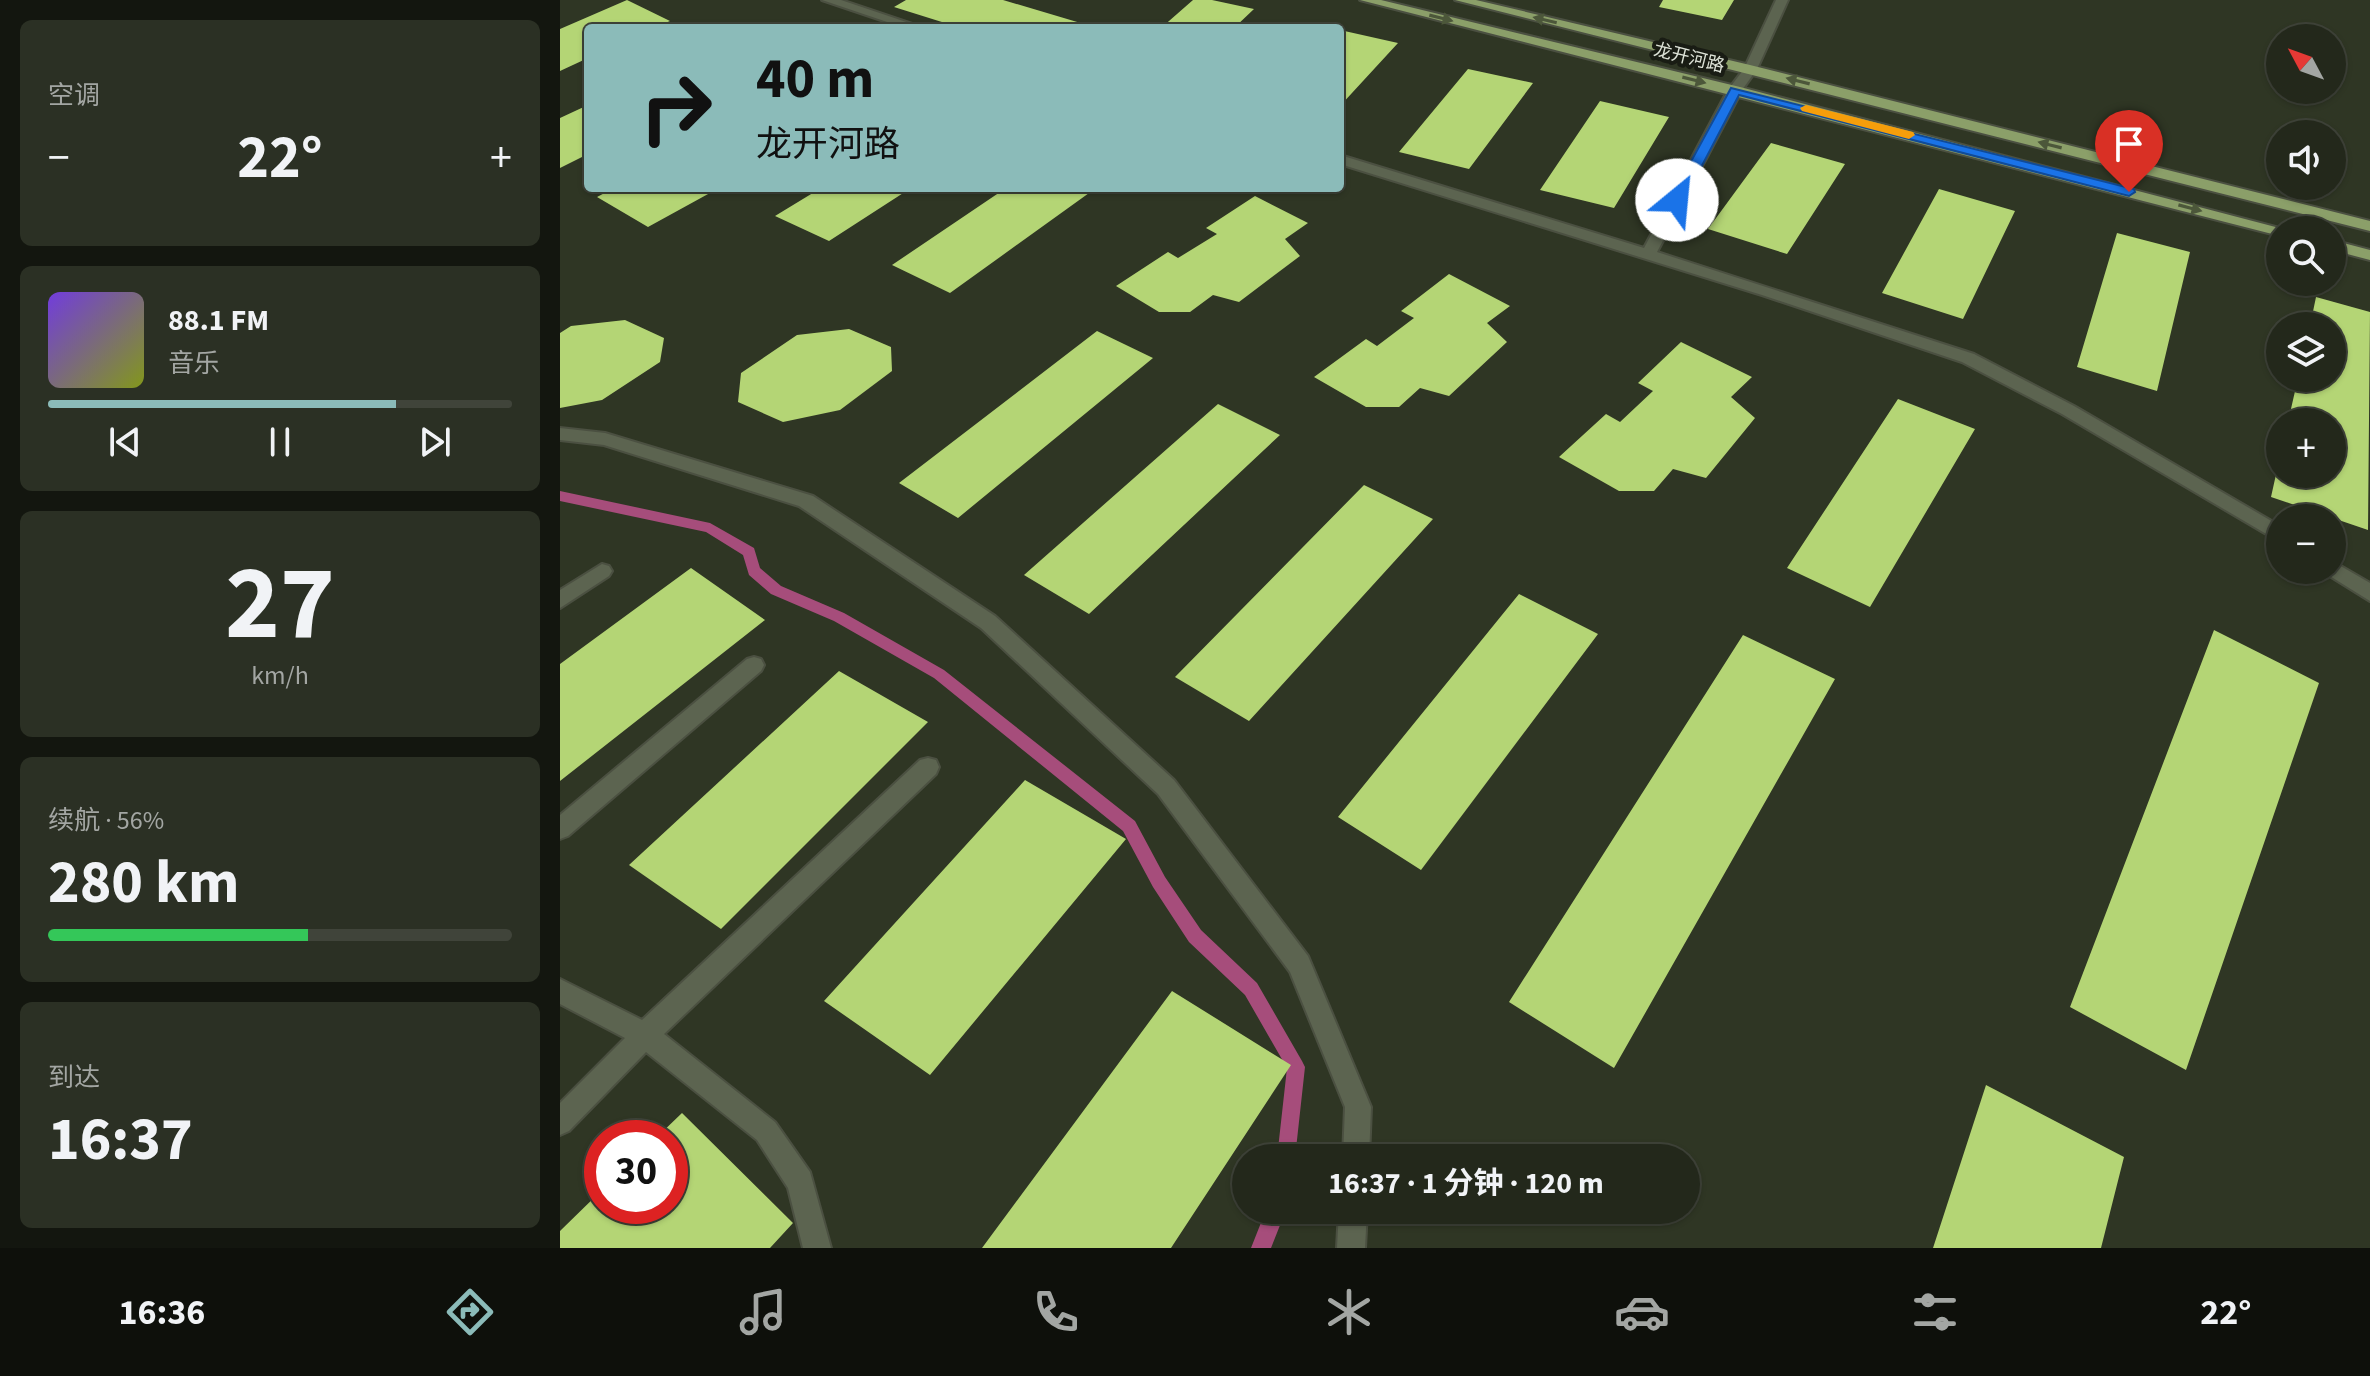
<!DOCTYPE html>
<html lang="zh">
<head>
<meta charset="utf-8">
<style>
  body { margin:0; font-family:"Source Sans 3","Noto Sans SC",sans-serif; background:#2b3024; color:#f1f3f6; height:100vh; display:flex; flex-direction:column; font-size:30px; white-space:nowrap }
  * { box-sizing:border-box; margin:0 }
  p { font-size:26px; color:#a3a6a3 }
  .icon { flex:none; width:44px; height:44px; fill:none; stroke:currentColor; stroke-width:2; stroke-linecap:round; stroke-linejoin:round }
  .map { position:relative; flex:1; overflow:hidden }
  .drawer { display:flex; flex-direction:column; gap:20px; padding:20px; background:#13160f; width:560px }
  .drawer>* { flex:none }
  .top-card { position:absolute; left:24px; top:24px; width:760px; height:168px; border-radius:8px; box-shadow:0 2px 6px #0004,0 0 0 2px #40443a; background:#8bbbb9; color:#111; overflow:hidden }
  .needle { width:52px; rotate:311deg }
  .buttons { position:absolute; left:1706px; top:24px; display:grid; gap:16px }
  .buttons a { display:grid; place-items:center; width:80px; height:80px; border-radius:50%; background:#23281b; box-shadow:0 2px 6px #0004,0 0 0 2px #40443a; font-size:40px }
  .speed { position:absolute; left:24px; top:1120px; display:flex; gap:16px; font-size:40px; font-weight:700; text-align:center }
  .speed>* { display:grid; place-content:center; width:104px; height:104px; border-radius:50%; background:#23281b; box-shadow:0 2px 6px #0004,0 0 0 2px #40443a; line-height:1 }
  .speed .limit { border:12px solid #d22; background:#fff; color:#111 }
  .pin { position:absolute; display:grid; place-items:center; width:68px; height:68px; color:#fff; margin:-82px -34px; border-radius:50% 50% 50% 0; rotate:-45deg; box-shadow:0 0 8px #0007 }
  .pin .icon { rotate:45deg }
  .me { position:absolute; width:88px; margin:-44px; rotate:28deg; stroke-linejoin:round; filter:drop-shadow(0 0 6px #0008) }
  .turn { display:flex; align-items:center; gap:28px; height:168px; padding:0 40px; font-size:36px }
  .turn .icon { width:104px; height:104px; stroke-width:2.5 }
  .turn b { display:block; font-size:56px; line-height:68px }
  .big { font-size:60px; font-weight:700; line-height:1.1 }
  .drawer .widget { flex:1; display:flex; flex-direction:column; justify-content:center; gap:12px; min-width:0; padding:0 28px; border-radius:12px; background:#2b3024 }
  .drawer .dial { align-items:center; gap:0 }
  .dial b { font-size:104px; line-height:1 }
  .song { display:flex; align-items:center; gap:24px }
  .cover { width:96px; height:96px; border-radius:12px; background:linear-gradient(135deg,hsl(260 70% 55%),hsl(70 70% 35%)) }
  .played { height:8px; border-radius:4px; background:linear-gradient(90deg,#8bbbb9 75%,#40443a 75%) }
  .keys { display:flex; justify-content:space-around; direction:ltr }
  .heat { display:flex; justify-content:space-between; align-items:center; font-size:44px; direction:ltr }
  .charge { height:12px; border-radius:6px; background:linear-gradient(90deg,#34c759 56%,#40443a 0) }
  .trip { position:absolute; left:672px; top:1144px; width:468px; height:80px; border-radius:40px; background:#23281b; box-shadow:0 2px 6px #0004,0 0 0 2px #40443a; font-weight:700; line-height:80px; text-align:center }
  .dock { display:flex; height:128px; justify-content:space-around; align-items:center; background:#0e100b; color:#a3a6a3 }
  .dock .icon { width:56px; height:56px }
  .dock .selected { color:#8bbbb9 }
  .dock b { font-size:36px; color:#f1f3f6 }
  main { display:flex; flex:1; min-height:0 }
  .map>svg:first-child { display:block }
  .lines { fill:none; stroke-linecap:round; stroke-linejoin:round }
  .stream { fill:#a64d7b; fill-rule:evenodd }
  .building { fill:#b4d575 }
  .minor-casing { stroke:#4b5041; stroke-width:4 }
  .major-casing { stroke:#4b5041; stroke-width:4 }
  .minor { fill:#5c6450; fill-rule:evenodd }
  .major { fill:#8b9f69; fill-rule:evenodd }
  .oneway { fill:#4c573a }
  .route { fill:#1a73e8; stroke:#114b97; stroke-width:2 }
  .slow { fill:#f59e0b }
  .labels { text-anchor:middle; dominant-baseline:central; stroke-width:8; stroke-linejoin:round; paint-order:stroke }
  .far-street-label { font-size:18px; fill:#dee3d8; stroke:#191c14 }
</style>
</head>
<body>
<main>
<section class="drawer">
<div class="widget"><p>空调</p>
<div class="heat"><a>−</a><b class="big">22°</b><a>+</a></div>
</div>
<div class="widget">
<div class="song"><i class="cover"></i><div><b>88.1 FM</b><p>音乐</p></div></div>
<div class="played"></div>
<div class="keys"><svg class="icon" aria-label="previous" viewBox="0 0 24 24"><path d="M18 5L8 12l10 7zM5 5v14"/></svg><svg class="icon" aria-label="pause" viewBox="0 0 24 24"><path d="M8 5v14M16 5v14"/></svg><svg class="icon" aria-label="next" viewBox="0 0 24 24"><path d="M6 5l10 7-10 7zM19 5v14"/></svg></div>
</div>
<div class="widget dial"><b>27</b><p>km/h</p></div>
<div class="widget"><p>续航 · 56%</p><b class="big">280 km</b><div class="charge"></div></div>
<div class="widget"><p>到达</p><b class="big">16:37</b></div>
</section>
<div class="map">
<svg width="1810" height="1248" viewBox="0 0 1810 1248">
  <rect width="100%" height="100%" fill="#2f3624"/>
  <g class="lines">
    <path class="stream" d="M0 491 150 523 194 548 200 568 221 586 284 613 384 670 575 821 605 877 641 930 697 983 742 1061 745 1067 735 1158H717L727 1068 685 995 629 942 593 887 563 831 374 678 274 621 211 594 189 575 183 555 146 532 0 501Z
      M706 1210H726L711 1248H691Z"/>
  </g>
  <path class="building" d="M67 0 110 21 94 28H28V58L0 71V29Z
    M346 0H443L534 27 401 28 334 7Z
    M633 0H652L694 9 674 28H601Z
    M1103 0H1174L1162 20 1099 7Z
    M780 30 838 43 780 106Z
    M908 69 973 83 909 169 839 152Z
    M1040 101 1109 117 1054 208 980 190Z
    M28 105V154L0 168V118Z
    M1211 143 1285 164 1227 254 1148 229Z
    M54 188H159L88 227 37 197Z
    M261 188H351L269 241 215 216Z
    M446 188H536L390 293 332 265Z
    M1379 189 1455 211 1403 319 1322 293Z
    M695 196 748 223 725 239 740 256 679 302 653 295 630 312H599L556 286 608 252 618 258 657 234 646 228Z
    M1557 233 1630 252 1597 391 1517 367Z
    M889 274 950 306 927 323 947 342 889 396 860 388 839 407H806L754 377 806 339 817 346 854 318 841 311Z
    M1756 297 1810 312 1808 530 1711 497 1719 461 1720 474H1772V422H1728L1738 378H1772V326H1750Z
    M65 320 104 338 100 362 42 400 0 408V333L11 326Z
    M289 329 331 347 332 371 280 410 223 422 178 402 181 373 237 335Z
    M537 331 593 358 398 518 339 483Z
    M1121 342 1192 377 1171 397 1195 418 1146 478 1113 469 1094 491H1059L999 457 1046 414 1060 422 1093 391 1078 383Z
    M1338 399 1415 429 1310 607 1227 568Z
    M658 404 720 435 529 614 464 575Z
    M804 485 873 519 689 721 615 677Z
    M131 568 205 620 0 781V664Z
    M959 594 1038 634 861 870 778 817Z
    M1654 630 1759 683 1626 1070 1510 1007Z
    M1183 635 1275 679 1054 1068 949 1002Z
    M279 671 368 722 161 929 69 865Z
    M465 780 566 839 370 1075 264 1001Z
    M612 991 731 1065 611 1248H422Z
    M1426 1085 1564 1157 1541 1248H1373Z
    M122 1113 233 1223 210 1248H0V1231L42 1190V1206H110V1138H96Z"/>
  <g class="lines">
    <defs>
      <path id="minor" d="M262 0H281L364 28H345Z
        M1216 0H1228L1197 69 1182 90 1097 252 1414 354 1514 406 1720 526V542L1502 414 1402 362 1202 295 780 164V155L1084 248 1168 90 1184 69Z
        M0 428 45 433 253 496 435 616 614 780 748 956 811 1107 809 1158H783L785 1107 730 972 598 794 421 628 239 506 44 445 0 440Z
        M1772 561 1810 583V601L1765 573 1763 570H1772Z
        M42 564 49 566 52 571 49 576 0 608V590Z
        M194 657 201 659 204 665 201 671 8 836 0 839V815L187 659Z
        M368 758 376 760 379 767 376 774 104 1034 215 1122 250 1172 271 1248H243L228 1188 197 1140 86 1052 9 1131 0 1135V1103L65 1038 0 1004V979L82 1020 360 760Z
        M779 1210H807L805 1248H777Z"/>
      <path id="major" d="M800 0H821L1180 87 1727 230H1720V236Z
        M895 0H916L1190 65 1810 221V231Z
        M1772 240 1810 250V260L1772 250Z"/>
    </defs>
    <use href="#minor" class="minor-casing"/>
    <use href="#major" class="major-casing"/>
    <use href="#minor" class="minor"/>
    <use href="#major" class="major"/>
  </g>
  <defs><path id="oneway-solid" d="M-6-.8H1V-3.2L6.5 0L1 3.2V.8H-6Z" transform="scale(2)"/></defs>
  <g class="oneway">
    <use href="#oneway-solid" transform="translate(881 18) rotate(14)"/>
    <use href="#oneway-solid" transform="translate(985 20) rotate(-167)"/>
    <use href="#oneway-solid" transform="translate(1134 80) rotate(14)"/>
    <use href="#oneway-solid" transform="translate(1238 81) rotate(-166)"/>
    <use href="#oneway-solid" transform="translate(1490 145) rotate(-166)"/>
    <use href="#oneway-solid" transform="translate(1630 208) rotate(15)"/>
  </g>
  <path class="route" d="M1171 88 1574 189 1575 192 1569 196 1179 95 1124 200 1112 202 1110 200Z"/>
  <path class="slow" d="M1246 105 1353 132 1355 135 1349 139 1242 111 1240 108Z"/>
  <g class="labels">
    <g class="far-street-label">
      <text transform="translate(1129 58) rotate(14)">龙开河路</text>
    </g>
  </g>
</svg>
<div class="buttons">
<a><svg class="needle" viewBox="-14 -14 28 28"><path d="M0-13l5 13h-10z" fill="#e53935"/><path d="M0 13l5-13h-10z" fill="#a3a6a3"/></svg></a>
<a><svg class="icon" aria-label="sound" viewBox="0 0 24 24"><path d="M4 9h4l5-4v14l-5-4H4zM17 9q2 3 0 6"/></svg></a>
<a><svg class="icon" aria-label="search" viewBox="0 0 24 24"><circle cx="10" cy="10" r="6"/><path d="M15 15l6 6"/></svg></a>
<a><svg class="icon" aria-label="layers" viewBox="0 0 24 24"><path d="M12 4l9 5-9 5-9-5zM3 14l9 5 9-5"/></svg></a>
<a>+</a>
<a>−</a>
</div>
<div class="speed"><div class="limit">30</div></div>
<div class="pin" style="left:1569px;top:192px;background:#d93025"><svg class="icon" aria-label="arrive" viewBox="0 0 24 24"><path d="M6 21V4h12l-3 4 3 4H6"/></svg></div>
<svg class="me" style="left:1117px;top:200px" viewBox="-20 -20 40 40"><circle r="19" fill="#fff"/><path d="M0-13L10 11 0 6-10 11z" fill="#1a73e8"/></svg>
<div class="trip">16:37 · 1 分钟 · 120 m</div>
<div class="top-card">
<div class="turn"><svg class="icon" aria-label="right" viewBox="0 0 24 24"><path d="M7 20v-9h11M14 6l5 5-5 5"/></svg><div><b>40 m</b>龙开河路</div></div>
</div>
</div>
</main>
<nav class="dock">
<b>16:36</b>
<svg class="icon selected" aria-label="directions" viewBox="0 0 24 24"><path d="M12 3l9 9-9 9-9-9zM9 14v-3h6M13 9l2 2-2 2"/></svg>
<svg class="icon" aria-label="music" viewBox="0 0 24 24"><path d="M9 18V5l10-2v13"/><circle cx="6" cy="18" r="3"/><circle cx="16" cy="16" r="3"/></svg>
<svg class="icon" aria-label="phone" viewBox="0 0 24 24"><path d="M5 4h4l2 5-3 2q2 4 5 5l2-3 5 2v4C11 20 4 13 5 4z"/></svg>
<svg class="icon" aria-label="climate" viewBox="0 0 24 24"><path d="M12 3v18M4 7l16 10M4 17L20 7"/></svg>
<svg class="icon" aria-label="car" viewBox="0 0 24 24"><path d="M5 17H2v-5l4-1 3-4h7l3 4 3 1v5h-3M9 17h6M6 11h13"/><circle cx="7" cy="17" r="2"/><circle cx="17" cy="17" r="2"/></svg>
<svg class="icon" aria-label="filters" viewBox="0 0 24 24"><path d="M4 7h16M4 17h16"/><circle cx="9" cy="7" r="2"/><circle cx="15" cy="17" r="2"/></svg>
<b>22°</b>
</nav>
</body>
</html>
